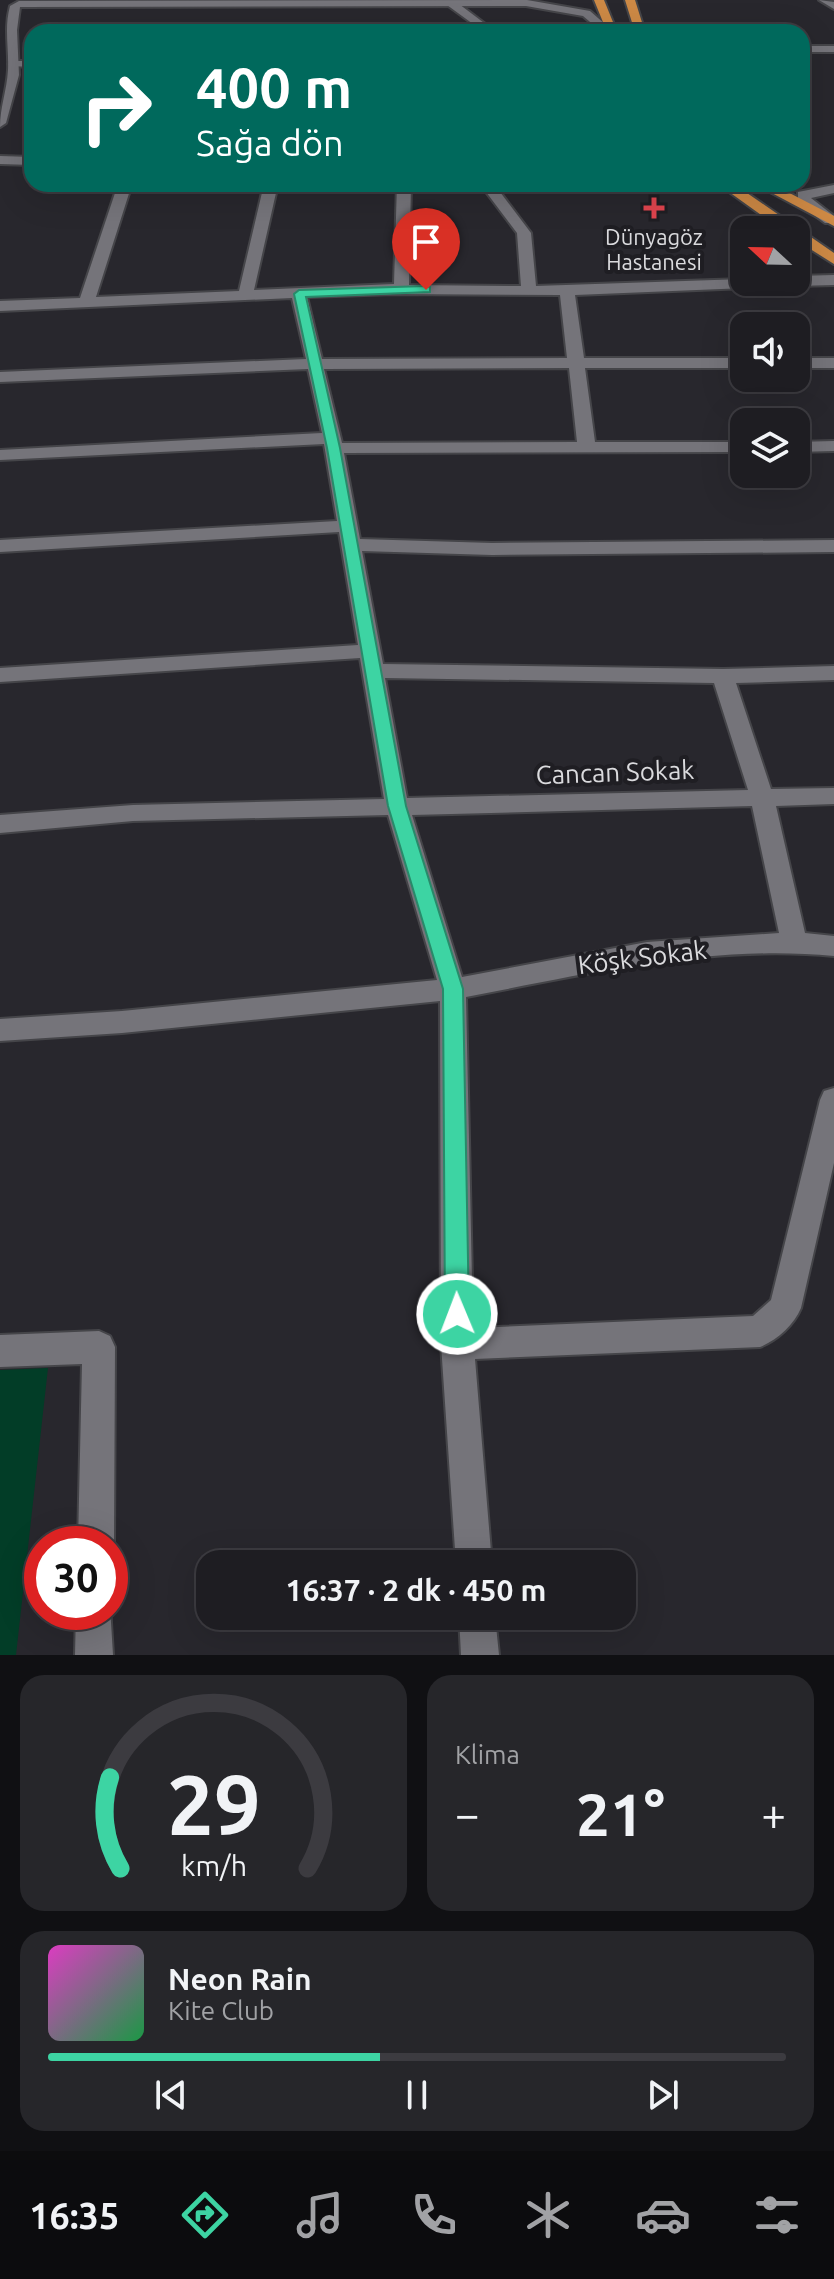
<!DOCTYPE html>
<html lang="tr">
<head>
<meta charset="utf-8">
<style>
  body { margin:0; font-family:Ubuntu,sans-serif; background:#26262a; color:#f1f3f6; height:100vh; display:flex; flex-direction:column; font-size:30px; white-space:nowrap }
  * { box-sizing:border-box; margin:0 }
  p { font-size:26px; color:#a1a2a5 }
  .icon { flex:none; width:44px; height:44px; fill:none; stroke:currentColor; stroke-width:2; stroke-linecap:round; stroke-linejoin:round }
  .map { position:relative; height:1655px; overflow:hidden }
  .details { display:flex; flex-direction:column; gap:20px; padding:20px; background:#101013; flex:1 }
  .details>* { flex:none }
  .hud { position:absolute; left:24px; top:24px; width:786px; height:168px; border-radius:24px; box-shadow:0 8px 32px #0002,0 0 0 2px #3c3b40; background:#00695c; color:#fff; overflow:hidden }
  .needle { width:52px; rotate:292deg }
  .tools { position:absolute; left:730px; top:216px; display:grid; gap:16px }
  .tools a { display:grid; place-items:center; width:80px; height:80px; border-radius:16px; background:#1e1d22; box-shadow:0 8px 32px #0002,0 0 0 2px #3c3b40; font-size:40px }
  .speed { position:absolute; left:24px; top:1526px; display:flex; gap:16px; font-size:40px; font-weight:700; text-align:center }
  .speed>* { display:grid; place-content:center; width:104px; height:104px; border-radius:50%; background:#1e1d22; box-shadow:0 8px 32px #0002,0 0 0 2px #3c3b40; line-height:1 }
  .speed .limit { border:12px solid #d22; background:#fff; color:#111 }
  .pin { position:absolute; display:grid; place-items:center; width:68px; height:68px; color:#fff; margin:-82px -34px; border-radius:50% 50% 50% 0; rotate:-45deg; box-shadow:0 0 8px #0007 }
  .pin .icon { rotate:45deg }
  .me { position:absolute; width:88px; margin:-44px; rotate:359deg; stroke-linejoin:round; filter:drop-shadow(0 0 6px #0008) }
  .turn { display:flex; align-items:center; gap:28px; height:168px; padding:0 40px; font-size:36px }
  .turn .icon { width:104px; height:104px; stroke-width:2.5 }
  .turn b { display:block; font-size:56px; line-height:68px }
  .big { font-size:60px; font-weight:600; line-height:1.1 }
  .details .widget { flex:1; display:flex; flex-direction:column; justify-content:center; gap:12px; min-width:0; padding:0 28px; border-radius:24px; background:#26262a }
  .details .dial { align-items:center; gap:0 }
  .dial svg { height:208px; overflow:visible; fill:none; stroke:#3c3b40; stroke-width:7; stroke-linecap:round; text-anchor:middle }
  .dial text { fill:#f1f3f6; stroke:none }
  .song { display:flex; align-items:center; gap:24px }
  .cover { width:96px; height:96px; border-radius:12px; background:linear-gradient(135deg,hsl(310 70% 55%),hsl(140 70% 35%)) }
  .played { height:8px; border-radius:4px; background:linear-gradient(90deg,#3dd4a3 45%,#3c3b40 45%) }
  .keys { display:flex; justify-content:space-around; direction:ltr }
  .heat { display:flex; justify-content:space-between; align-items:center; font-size:44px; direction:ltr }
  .details .tiles { flex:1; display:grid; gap:20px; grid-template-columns:1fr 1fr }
  .widget:last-child { grid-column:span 2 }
  .trip { position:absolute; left:196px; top:1550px; width:440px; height:80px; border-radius:24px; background:#1e1d22; box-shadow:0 8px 32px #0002,0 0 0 2px #3c3b40; font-weight:600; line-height:80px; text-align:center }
  .tabs { display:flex; height:128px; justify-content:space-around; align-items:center; background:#0c0c0e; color:#a1a2a5 }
  .tabs .icon { width:56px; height:56px }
  .tabs .selected { color:#3dd4a3 }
  .tabs b { font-size:36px; color:#f1f3f6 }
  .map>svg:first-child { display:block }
  .green { fill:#023d27 }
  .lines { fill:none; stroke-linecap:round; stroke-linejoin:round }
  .street-casing { stroke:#454549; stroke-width:4 }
  .secondary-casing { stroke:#454549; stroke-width:4 }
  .highway-casing { stroke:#454549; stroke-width:4 }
  .street { fill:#75747a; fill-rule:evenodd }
  .secondary { fill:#75747a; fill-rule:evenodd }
  .highway { fill:#cd8945; fill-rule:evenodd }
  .route { fill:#3dd4a3; stroke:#288a6a; stroke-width:2 }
  .health-dot { fill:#e0444e; stroke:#1f1e23; stroke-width:3 }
  .labels { text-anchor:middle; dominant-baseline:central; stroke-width:8; stroke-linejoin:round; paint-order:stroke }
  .far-poi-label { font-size:22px; fill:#dadadd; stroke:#1f1e23 }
  .street-label { font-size:26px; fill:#dadadd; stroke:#1f1e23 }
</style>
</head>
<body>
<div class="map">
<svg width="834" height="1655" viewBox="0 0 834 1655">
  <rect width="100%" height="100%" fill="#28272d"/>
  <path class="green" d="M48 1368 16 1655H0V1370Z"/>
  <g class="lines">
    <defs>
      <path id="street" d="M819 0 834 2V9Z
        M447 1H455L496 32H484L447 5Z
        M802 46H834V52H802Z
        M14 61H32V67L10 66 8 64Z
        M0 156 32 157V165L0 164Z
        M118 184H132L96 297 239 291 264 184H278L254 290 394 284 397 184H411L409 285 521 286 517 233 480 184H494L531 233 536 286 744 279V282H778L770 287 575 295 584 358H744V368H585L595 442H744V452L344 453 360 539 492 543 834 540V552L492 555 362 551 383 664 723 669 834 666V680L736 683 771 789 834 788V804L776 806 805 933 834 936V956C711 944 587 974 466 997L473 1328 753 1316 771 1300 820 1100 824 1091 834 1088V1163L801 1308C794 1325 777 1340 760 1347L475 1359 492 1564H456L441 1344 440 1001 122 1033 0 1041V1019L122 1011 437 980 388 815 133 821 0 833V815L133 805 384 799 360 658 0 682V668L358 645 339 532 0 552V540L337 521 324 444 0 460V450L322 433 308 369 0 382V372L306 359 292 298 0 311V301L80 298ZM393 294 560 295 567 358 322 359 307 297ZM569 368 577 442 342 443 324 369ZM385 678 714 683 748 790 407 798ZM752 806 779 933 647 942 462 977 412 815Z
        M834 275V285L796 286 789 282H796V276Z
        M796 358H834V368H796Z
        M834 441V451L796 452V442Z
        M99 1331 110 1336 115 1347 114 1544 110 1553V1544H78L82 1364 0 1367V1335Z
        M110 1606 113 1655H75L76 1612H110Z
        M459 1616H495L499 1655H461Z"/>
      <path id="secondary" d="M527 0 590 11 614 32H602L583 16 526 6 20 7 17 30 19 75 6 123 0 127C0 107 7 90 8 70 9 48 4 28 10 6L19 1Z
        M834 185V193L811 198 834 216V223H825L798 203V192Z"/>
      <path id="highway" d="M594 0H604L617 32H607Z
        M625 0H635L645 32H635Z
        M718 184H734L834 253V264L796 240V230H782Z
        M755 184H772L834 216V226Z"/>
    </defs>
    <use href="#street" class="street-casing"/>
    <use href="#secondary" class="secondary-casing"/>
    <use href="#highway" class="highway-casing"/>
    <use href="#street" class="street"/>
    <use href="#secondary" class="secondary"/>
    <use href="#highway" class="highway"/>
  </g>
  <path class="route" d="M426 286 430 287V292L306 297 340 448 406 806 463 989 469 1314 466 1322 457 1326 448 1322 445 1314 443 989 388 806 327 448 294 294 299 290Z"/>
  <path class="health-dot" d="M650 196h8v8h8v8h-8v8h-8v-8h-8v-8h8z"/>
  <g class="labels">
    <g class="far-poi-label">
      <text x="654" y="236">Dünyagöz<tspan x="654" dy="25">Hastanesi</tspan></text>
    </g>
    <g class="street-label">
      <text transform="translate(615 772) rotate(-2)">Cancan Sokak</text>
      <text transform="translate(642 957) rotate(-7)">Köşk Sokak</text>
    </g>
  </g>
</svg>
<div class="tools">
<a><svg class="needle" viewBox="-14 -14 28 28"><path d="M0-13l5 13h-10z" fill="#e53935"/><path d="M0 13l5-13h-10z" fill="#a1a2a5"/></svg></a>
<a><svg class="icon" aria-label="sound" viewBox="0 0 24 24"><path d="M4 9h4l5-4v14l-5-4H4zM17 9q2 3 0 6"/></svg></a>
<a><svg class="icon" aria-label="layers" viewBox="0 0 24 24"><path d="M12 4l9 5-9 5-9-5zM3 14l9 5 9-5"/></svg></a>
</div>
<div class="speed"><div class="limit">30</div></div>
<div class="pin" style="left:426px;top:290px;background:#d93025"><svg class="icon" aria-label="arrive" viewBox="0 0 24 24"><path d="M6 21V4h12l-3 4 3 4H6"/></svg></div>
<svg class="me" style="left:457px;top:1314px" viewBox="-20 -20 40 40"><circle r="17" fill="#3dd4a3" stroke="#fff" stroke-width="3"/><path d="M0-11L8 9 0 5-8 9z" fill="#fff"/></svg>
<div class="trip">16:37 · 2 dk · 450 m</div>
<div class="hud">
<div class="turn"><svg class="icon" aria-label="right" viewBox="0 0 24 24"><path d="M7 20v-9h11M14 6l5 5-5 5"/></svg><div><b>400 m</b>Sağa dön</div></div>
</div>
</div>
<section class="details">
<div class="tiles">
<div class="widget dial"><svg viewBox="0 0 100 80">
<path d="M14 69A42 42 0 1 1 86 69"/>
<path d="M14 69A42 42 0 0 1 10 34" stroke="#3dd4a3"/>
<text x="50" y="56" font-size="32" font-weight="700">29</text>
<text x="50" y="72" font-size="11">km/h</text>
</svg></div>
<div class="widget"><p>Klima</p>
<div class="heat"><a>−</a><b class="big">21°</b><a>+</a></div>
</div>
<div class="widget">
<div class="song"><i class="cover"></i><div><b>Neon Rain</b><p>Kite Club</p></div></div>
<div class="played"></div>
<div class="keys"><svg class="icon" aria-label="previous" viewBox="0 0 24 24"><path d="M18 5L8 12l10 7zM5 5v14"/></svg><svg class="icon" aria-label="pause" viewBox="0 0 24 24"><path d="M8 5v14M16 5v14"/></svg><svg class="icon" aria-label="next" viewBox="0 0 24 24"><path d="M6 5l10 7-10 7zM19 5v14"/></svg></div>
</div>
</div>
</section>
<nav class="tabs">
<b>16:35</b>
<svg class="icon selected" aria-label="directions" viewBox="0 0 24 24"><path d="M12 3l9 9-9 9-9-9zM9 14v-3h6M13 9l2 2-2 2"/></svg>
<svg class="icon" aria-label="music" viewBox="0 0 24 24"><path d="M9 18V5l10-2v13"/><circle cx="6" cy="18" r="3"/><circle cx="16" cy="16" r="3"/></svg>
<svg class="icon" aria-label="phone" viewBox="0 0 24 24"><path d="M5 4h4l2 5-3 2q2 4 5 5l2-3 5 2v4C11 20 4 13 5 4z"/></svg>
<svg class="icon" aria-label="climate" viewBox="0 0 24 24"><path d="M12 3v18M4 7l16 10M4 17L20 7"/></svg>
<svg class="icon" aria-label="car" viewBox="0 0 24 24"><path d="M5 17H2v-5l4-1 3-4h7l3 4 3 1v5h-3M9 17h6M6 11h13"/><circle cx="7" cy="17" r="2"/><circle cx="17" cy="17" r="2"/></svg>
<svg class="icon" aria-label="filters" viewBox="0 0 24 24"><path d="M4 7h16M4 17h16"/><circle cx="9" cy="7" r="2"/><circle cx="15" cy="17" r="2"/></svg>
</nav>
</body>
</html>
